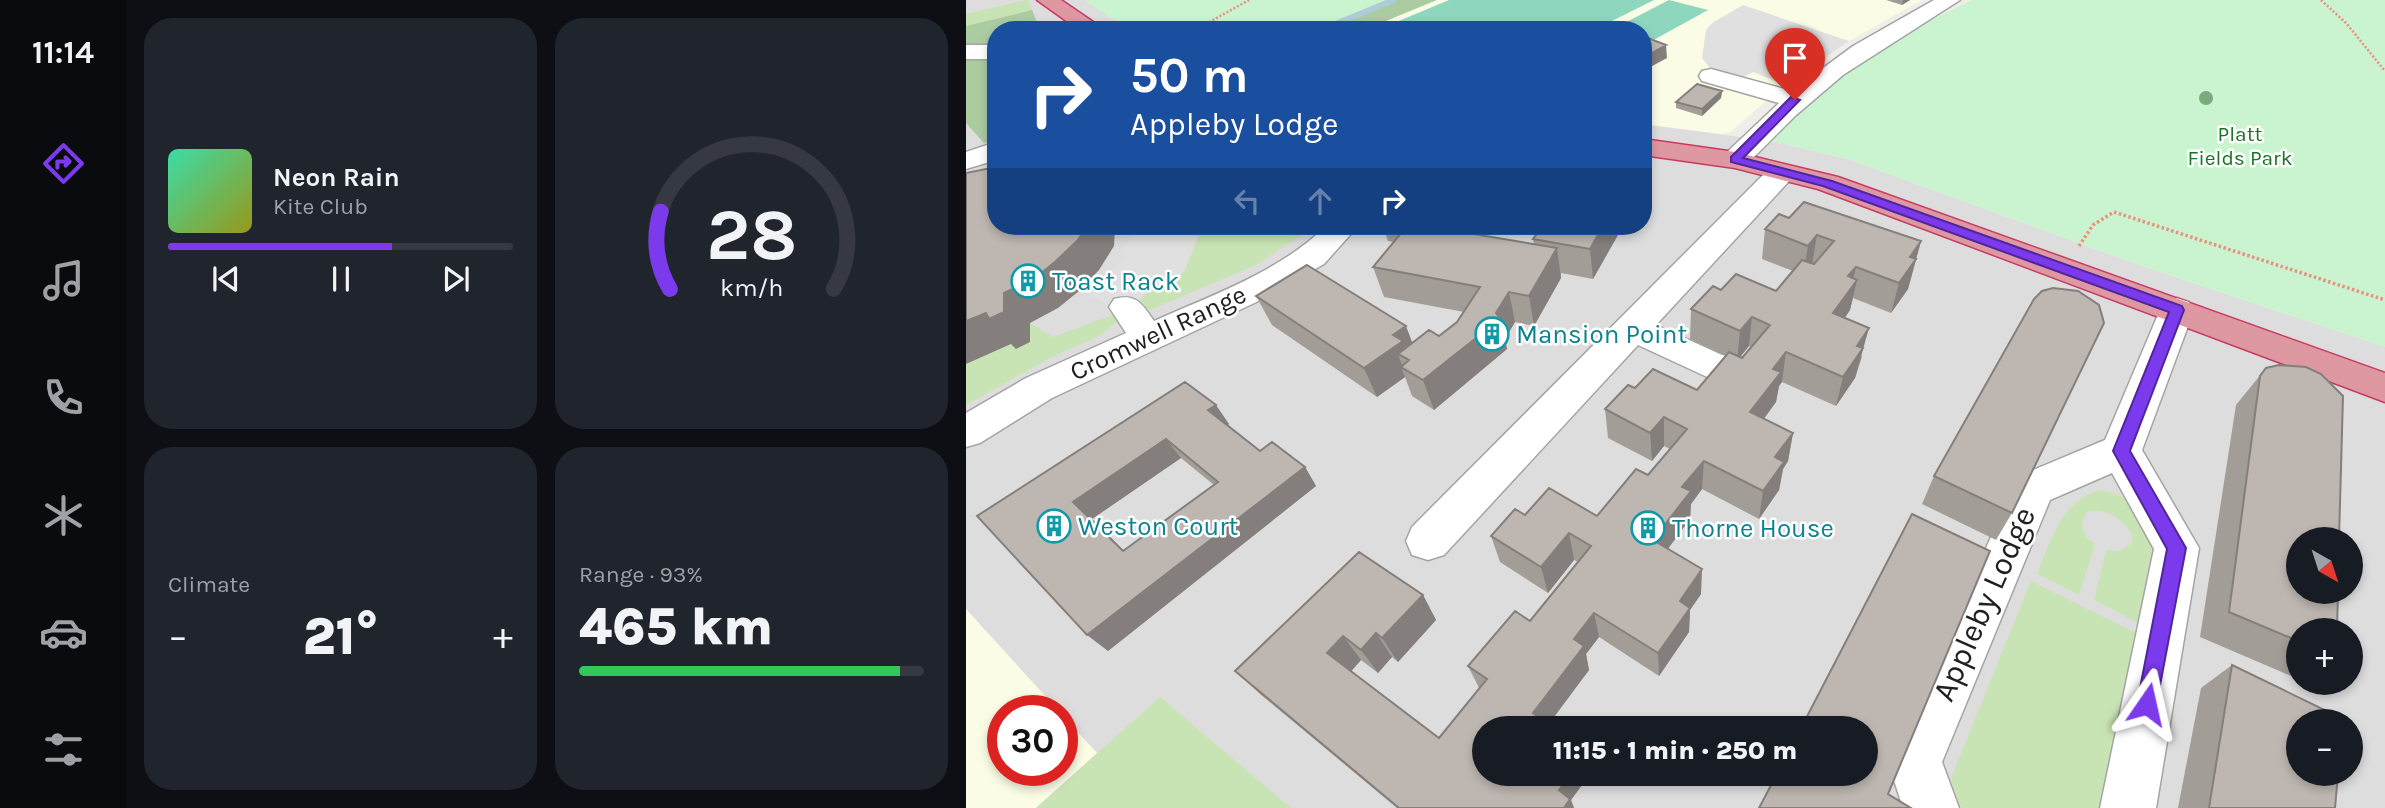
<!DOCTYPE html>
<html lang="en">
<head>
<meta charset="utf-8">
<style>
  body { margin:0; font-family:Karla,sans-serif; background:#20242c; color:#f1f3f6; height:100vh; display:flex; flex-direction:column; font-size:26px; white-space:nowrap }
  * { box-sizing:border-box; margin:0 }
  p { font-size:23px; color:#9ea1a6 }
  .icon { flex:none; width:38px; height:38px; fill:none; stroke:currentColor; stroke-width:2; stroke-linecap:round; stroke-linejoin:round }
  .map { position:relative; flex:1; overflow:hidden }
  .sheet { display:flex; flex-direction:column; gap:18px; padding:18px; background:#0d0f14; width:840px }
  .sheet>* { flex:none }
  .guide { position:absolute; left:21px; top:21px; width:665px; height:214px; border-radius:28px; box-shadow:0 4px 10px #0003; background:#1a4fa0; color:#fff; overflow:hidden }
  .needle { width:46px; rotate:141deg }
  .buttons { position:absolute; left:1320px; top:527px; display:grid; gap:14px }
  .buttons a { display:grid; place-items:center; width:77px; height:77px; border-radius:50%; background:#171b24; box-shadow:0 4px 10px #0003; font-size:35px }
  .speed { position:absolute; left:21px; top:695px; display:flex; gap:14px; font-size:35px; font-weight:700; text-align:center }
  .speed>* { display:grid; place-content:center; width:91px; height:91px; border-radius:50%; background:#171b24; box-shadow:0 4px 10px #0003; line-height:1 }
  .speed .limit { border:10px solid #d22; background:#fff; color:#111 }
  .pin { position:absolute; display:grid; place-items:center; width:60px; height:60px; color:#fff; margin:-72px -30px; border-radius:50% 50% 50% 0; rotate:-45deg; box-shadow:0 0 7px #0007 }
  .pin .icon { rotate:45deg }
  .me { position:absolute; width:77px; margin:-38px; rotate:11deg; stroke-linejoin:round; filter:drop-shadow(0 0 5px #0008) }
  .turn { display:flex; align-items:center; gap:24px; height:147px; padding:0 28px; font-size:32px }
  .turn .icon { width:91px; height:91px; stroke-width:2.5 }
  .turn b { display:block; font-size:49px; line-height:60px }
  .lanes { display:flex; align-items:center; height:66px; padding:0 28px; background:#0003; justify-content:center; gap:35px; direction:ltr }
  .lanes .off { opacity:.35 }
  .big { font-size:52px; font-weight:800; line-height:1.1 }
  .sheet .card { flex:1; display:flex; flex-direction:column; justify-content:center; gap:10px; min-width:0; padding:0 24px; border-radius:28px; background:#20242c }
  .sheet .dial { align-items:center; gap:0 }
  .dial svg { height:182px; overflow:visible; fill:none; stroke:#363941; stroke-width:7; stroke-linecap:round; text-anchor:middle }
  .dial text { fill:#f1f3f6; stroke:none }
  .song { display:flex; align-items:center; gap:21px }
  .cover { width:84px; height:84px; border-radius:10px; background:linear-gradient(135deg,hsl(160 70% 55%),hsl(60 70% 35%)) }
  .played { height:7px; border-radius:4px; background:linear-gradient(90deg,#7c3aed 65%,#363941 65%) }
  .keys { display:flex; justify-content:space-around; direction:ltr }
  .heat { display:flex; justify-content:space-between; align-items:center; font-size:38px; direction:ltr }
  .charge { height:10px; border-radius:5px; background:linear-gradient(90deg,#34c759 93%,#363941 0) }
  .sheet .tiles { flex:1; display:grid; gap:18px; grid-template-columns:repeat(2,1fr) }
  .trip { position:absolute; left:506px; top:716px; width:406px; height:70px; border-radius:35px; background:#171b24; box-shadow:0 4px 10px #0003; font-weight:800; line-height:70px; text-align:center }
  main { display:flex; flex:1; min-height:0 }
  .dock { display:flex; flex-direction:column; width:126px; justify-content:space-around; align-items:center; background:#090b0e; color:#9ea1a6 }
  .dock .icon { width:49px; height:49px }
  .dock .on { color:#7c3aed }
  .dock b { font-size:32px; color:#f1f3f6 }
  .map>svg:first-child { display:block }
  .residential { fill:#dedddd; fill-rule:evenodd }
  .education { fill:#fbfce5 }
  .grass { fill:#c9e4b4 }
  .forest { fill:#abcba1 }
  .park { fill:#caf4d0 }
  .pitch { fill:#8fd6bf }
  .parking { fill:#e0e0e0 }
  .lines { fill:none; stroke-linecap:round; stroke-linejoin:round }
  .stream { stroke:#adccd8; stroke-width:6 }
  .minor-casing { stroke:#a4a4a4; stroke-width:3 }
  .highway-casing { stroke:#c93a62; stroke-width:3 }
  .path-far1 { stroke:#ec8f7d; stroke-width:2.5; stroke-dasharray:2 2; stroke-linecap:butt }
  .path { stroke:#ec8f7d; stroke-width:3.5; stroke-dasharray:2.5 2.5; stroke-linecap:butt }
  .minor { fill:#fff; fill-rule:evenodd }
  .highway { fill:#de98a1; fill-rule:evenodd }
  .tree { fill:#79ab7d }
  .wall { fill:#a39d98; fill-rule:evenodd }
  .shaded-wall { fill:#847f7c }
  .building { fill:#bdb6b1; stroke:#847f7c; stroke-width:2; fill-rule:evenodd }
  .route { fill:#7c3aed; stroke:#51269a; stroke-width:2 }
  .labels { text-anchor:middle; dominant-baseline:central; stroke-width:5; stroke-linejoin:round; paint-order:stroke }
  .far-park-label { font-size:21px; fill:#187525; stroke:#fff }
  .culture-label { font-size:26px; fill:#0d838f; stroke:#fff; text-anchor:start }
  .street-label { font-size:26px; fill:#202020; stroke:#fff }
  .near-street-label { font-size:32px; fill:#202020; stroke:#fff }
</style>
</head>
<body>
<main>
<nav class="dock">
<b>11:14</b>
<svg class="icon on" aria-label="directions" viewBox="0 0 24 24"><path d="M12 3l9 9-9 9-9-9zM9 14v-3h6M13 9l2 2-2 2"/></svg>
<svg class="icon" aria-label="music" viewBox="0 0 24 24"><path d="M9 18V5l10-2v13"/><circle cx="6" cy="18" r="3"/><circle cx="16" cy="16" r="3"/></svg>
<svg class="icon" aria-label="phone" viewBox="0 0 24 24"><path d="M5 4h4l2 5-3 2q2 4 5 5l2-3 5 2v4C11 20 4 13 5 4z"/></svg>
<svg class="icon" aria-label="climate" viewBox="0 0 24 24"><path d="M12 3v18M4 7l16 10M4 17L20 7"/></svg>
<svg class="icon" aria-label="car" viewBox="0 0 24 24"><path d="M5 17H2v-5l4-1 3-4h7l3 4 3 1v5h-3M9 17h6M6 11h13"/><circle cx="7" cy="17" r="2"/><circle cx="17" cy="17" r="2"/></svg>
<svg class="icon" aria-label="filters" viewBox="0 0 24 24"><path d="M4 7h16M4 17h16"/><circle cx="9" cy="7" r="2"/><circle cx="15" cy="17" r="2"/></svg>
</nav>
<section class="sheet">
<div class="tiles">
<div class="card">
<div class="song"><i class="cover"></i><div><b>Neon Rain</b><p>Kite Club</p></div></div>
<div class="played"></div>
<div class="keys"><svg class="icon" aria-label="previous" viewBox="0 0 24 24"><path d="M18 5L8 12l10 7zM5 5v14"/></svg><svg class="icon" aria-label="pause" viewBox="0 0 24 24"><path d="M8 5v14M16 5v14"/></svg><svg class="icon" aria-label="next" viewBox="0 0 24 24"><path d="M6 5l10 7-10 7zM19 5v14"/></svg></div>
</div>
<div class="card dial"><svg viewBox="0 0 100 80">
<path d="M14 69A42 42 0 1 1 86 69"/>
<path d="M14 69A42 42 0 0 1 10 35" stroke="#7c3aed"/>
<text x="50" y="56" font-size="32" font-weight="700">28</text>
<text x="50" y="72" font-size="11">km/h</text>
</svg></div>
<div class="card"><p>Climate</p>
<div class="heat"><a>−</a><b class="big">21°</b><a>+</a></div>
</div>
<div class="card"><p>Range · 93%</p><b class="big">465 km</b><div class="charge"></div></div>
</div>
</section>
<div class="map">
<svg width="1419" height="808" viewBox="0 0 1419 808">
  <rect width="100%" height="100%" fill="#f0eee8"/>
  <path class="residential" d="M0 0H119L145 18 181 30H30V226H677V124L804 141 882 159 1179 267 1419 347V808H0ZM1332 539H1384V592H1332ZM1332 630H1384V682H1332ZM37 710H96V770H37ZM1332 721H1384V774H1332ZM518 728H900V774H518Z"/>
  <path class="education" d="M432 0H956L883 41 819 85 764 132 756 134 677 124V30H363Z
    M0 609 92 710H37V770H96V715L131 753 70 808H0Z"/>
  <path class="grass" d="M59 0H62L66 10 0 26V14Z
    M236 226H349L290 265 177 313 171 304 188 284H206L219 270Z
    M146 315 154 320 133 336 86 357 0 405V364L47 343 64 323 87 337Z
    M1134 490C1207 503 1185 573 1176 625L1128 600 1140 550 1153 551 1166 543V535C1155 516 1143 510 1122 511L1116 522 1119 536 1129 544 1113 595 1071 574C1085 540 1095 501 1134 490Z
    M1065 581 1172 634 1143 808H996L988 794 985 778Z
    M194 697 325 808H70Z"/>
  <path class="forest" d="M372 0H471L398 30H293Z
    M66 10 71 22 85 30H30V43L0 45V26Z
    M0 56 30 57V139L18 143 0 123Z"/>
  <path class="park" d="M119 0H422L352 30H181L145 18Z
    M1006 0H1419V347L1179 267 882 159 804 141 866 80 914 45Z"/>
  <path class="pitch" d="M483 0H688L628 30H411Z
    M703 0 742 10 684 42 677 39V30L647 29Z"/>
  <path class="parking" d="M777 5 883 41 819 85 787 72 774 79 747 72 736 58 740 30 746 23Z
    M162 226H236L219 270 206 285 188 284 172 301 143 314 137 301 121 297 145 274 158 255 164 235Z"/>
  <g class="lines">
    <path class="stream" d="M355 30 428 0"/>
    <defs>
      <path id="minor" d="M968 0H994L877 75 829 116 779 166H759L755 160 759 154 813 103 736 81 733 76 736 71 745 69 826 91 887 46Z
        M0 45H30V59H0Z
        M30 142V160L0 169V152Z
        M815 164 825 167 829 173 825 179 690 325 756 355 782 359 787 368 782 377 752 382 672 345 478 555 462 560 446 555 440 541 446 527 805 167Z
        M360 226H392L358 264 299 298 86 398 14 443 0 447V413L60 378 160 333 143 307 148 299C170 293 176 304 188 321 248 294 313 272 360 226Z
        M1211 298 1223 302 1228 310 1176 450 1233 548 1190 808H1134L1188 549 1146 473 1084 500 976 762 993 808H937L922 762 1053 476 1139 440 1194 310 1199 302Z"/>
      <path id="highway" d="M71 0H95L139 30H113Z
        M677 139 769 152 872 177 1419 373V402L852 189 769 168 677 155Z"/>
    </defs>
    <use href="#minor" class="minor-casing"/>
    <use href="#highway" class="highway-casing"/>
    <path class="path-far1" d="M1355 0 1380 23 1419 71
      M229 30 283 0"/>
    <path class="path" d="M1113 246 1127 225 1148 212 1419 300"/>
    <use href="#minor" class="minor"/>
    <use href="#highway" class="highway"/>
  </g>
  <circle class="tree" cx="1240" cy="98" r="7"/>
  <path class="wall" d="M920 0H944L936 5Z
    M756 91 755 98 736 116 710 108V102Z
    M823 218 955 241 942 289 925 313 887 298 884 310 879 318 896 357 889 378 870 406 816 382 813 386 810 402 798 419 827 433 822 461 817 469 813 490 793 519 736 489 725 504 724 519 702 549 735 594 724 610 723 632 693 676 633 637 620 654 623 670 582 724 518 774H624L605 800 608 808H431L294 694 269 671 457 595 470 620 432 662 426 657 412 673 395 660 385 671 473 738 513 688 502 666 564 621 612 562 608 560 582 593 534 562 525 536 559 515 631 516 682 475 704 449 698 446 686 461 642 438 639 409 669 388 731 390 760 356 724 339 725 309 755 290 810 291 827 271 796 259 799 229ZM783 346 785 347 776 358 774 357Z
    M417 226H487L484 230 568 244 567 239 577 226H657L627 279 595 273V278L568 326 549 322 539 339 541 349 468 410 446 396 439 377 411 397 306 325 290 296 446 343 473 336 491 322 498 312 418 297 407 267 428 242 422 241Z
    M1300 368 1332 630V679L1234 637 1270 405Z
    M219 382 263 424 261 425 294 451 339 467 350 486 142 651 11 516ZM215 458 248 485 158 551 126 519Z
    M968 476 1046 513 1030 540 956 504Z
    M1266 665 1369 808H1212L1235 688Z"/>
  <path class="shaded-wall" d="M937 0H944L936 5Z
    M700 45 701 58 677 71V58Z
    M756 91 755 98 736 116V109Z
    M121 226H147L149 228 148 246 133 270 113 291 92 308 64 323V342L50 349 45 344 0 364V321L38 293Z
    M460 226H487L467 250Z
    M637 226H657L627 279 624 249Z
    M851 235 846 265 837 275 842 246Z
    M955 241 942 289 925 313 933 283 944 257Z
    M591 248 595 278 568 326 563 296Z
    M890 267 885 289 891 280 884 310 860 343 867 313 882 276Z
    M543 292 549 322 539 339 541 349 468 410 457 380 530 313Z
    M786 317 783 346 771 361 774 331Z
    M440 326 451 355 443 360 432 354 437 368 435 367 439 377 411 397 398 368 427 335Z
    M903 328 889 378 870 406 877 377 891 346Z
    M820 352 816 382 813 386 810 402 781 441 784 412 807 369Z
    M250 405 263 424 256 429 242 410Z
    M698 417V446L686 461 684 433Z
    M827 433 822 461 817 469 813 490 793 519 797 491 809 457Z
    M200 439 215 458 126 519 176 569 107 502Z
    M738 461 736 489 725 504 724 519 688 567 687 540 716 487Z
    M339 467 350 486 142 651 121 635Z
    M603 533 608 560 582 593 575 567Z
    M736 569 735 594 724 610 723 632 693 676 692 653 714 601Z
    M457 595 470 620 432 662 416 638Z
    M628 613 633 637 620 654 623 670 580 728 567 713 608 639Z
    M410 633 426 657 412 673 395 650Z
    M377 636 395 660 381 676 361 653Z
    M605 774H624L605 800 608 808H598L593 790Z"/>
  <path class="building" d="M679 37 700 45 677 58V38Z
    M731 84 756 91 736 109 710 102Z
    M30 167V226H121L112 240 90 261 68 279 38 293V312L23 319 20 313 0 321V173Z
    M838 202 955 241 944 257 950 259 933 283 890 267 882 276 891 280 867 313 903 328 891 346 897 348 877 377 820 352 807 369 815 372 784 412 827 433 809 457 818 462 797 491 738 461 716 487 725 491 687 540 736 569 714 601 724 608 692 653 628 613 608 639 618 646 567 713 587 728H518V774H605L593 790 604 799 598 808H433L269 671 393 552 457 595 416 638 410 633 395 650 377 636 361 653 473 738 521 679 502 666 549 611 564 621 625 546 603 533 575 567 525 536 549 509 559 515 583 488 631 516 670 469 682 475 721 429 698 417 684 433 639 409 662 385 669 388 687 369 731 390 763 352 776 358 804 325 786 317 774 331 725 309 747 286 755 290 770 274 810 291 836 260 848 264 868 241 851 235 842 246 799 229 813 214 823 218Z
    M441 226H460L591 248 563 296 543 292 530 313 534 319 457 380 435 367 443 360 432 354 463 330 473 336 491 322 514 287 407 267Z
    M577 226H637L624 249 567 239Z
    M341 265 440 326 427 335 437 341 398 368 290 296Z
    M1087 288 1112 291 1133 305 1138 323 1046 513 968 476 1068 299 1076 291Z
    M1313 365 1340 367 1355 374 1377 396 1373 539H1332V592H1372L1371 630H1332V641L1263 612 1294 376 1300 368Z
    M219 382 250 405 242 410 294 451 306 442 339 467 121 635 11 516ZM200 439 252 482 157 551 107 502Z
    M946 514 1024 551 922 794 945 808H793L811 774H900V728H835Z
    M1266 665 1375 718V721H1332V774H1372L1369 808H1243Z"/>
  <path class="route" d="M825 97 834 100 777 158 866 181 1216 306 1218 310 1164 451 1220 548 1189 712 1181 715 1174 712 1171 704 1201 549 1147 451 1203 312 857 186 765 162V157Z"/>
  <defs>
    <symbol id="building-ring" viewBox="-11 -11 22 22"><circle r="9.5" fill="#fff" stroke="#0f9aa8" stroke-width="1.5"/><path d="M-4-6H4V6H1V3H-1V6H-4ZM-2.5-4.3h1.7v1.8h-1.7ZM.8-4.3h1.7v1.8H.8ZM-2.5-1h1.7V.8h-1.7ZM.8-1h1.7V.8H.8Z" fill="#0f9aa8"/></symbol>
  </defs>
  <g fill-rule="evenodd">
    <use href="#building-ring" x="43" y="262" width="38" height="38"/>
    <use href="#building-ring" x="507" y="315" width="38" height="38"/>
    <use href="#building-ring" x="69" y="507" width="38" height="38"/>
    <use href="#building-ring" x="663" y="509" width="38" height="38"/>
  </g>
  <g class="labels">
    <g class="far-park-label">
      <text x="1274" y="134">Platt<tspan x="1274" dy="24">Fields Park</tspan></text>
    </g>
    <g class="culture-label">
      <text x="86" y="281">Toast Rack</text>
      <text x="550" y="334">Mansion Point</text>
      <text x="112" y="526">Weston Court</text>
      <text x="706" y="528">Thorne House</text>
    </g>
    <g class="street-label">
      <text transform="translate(192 333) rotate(-25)">Cromwell Range</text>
    </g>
    <g class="near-street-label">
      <text transform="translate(1018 604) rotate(-66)">Appleby Lodge</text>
    </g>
  </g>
</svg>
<div class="buttons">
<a><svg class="needle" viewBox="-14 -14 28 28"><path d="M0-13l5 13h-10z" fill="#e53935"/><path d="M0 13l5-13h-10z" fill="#9ea1a6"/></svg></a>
<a>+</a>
<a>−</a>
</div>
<div class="speed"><div class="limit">30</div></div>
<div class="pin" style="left:829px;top:100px;background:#d93025"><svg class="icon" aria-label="arrive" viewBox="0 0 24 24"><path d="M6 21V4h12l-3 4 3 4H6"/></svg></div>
<svg class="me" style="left:1181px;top:704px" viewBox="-20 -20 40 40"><path d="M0-17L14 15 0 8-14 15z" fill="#7c3aed" stroke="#fff" stroke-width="4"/></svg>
<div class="trip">11:15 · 1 min · 250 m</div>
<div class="guide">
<div class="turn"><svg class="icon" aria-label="right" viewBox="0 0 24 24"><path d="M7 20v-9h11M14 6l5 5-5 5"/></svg><div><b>50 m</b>Appleby Lodge</div></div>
<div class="lanes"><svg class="icon off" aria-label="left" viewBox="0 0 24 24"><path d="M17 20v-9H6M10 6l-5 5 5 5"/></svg><svg class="icon off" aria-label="ahead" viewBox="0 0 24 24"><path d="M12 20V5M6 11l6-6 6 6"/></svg><svg class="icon" aria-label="right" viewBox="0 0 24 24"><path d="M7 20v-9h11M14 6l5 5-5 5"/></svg></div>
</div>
</div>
</main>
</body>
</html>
